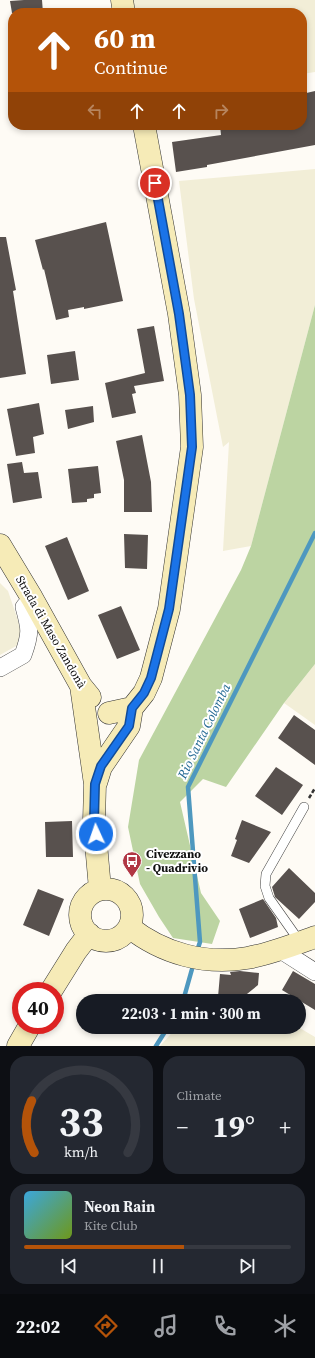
<!DOCTYPE html>
<html lang="en">
<head>
<meta charset="utf-8">
<style>
  body { margin:0; font-family:"Source Serif 4",serif; background:#242831; color:#f1f3f6; height:100vh; display:flex; flex-direction:column; font-size:15px; white-space:nowrap }
  * { box-sizing:border-box; margin:0 }
  p { font-size:13px; color:#9ea1a6 }
  .icon { flex:none; width:22px; height:22px; fill:none; stroke:currentColor; stroke-width:2; stroke-linecap:round; stroke-linejoin:round }
  .map { position:relative; height:1046px; overflow:hidden }
  .details { display:flex; flex-direction:column; gap:10px; padding:10px; background:#0d0f14; flex:1 }
  .details>* { flex:none }
  .banner { position:absolute; left:8px; top:8px; width:299px; height:122px; border-radius:16px; box-shadow:0 2px 6px #0003; background:#b45309; color:#fff; overflow:hidden }
  .speed { position:absolute; left:12px; top:982px; display:flex; gap:8px; font-size:20px; font-weight:700; text-align:center }
  .speed>* { display:grid; place-content:center; width:52px; height:52px; border-radius:50%; background:#171b24; box-shadow:0 2px 6px #0003; line-height:1 }
  .speed .limit { border:6px solid #d22; background:#fff; color:#111 }
  .pin { position:absolute; display:grid; place-items:center; width:34px; height:34px; color:#fff; margin:-17px; border:2px solid #fff; border-radius:50%; box-shadow:0 1px 4px #0007 }
  .me { position:absolute; width:44px; margin:-22px; rotate:357deg; stroke-linejoin:round; filter:drop-shadow(0 0 3px #0008) }
  .turn { display:flex; align-items:center; gap:14px; height:84px; padding:0 20px; font-size:18px }
  .turn .icon { width:52px; height:52px; stroke-width:2.5 }
  .turn b { display:block; font-size:28px; line-height:34px }
  .lanes { display:flex; align-items:center; height:38px; padding:0 20px; background:#0003; justify-content:center; gap:20px; direction:ltr }
  .lanes .off { opacity:.35 }
  .big { font-size:30px; font-weight:700; line-height:1.1 }
  .details .widget { flex:1; display:flex; flex-direction:column; justify-content:center; gap:6px; min-width:0; padding:0 14px; border-radius:16px; background:#242831 }
  .details .dial { align-items:center; gap:0 }
  .dial svg { height:104px; overflow:visible; fill:none; stroke:#363941; stroke-width:7; stroke-linecap:round; text-anchor:middle }
  .dial text { fill:#f1f3f6; stroke:none }
  .song { display:flex; align-items:center; gap:12px }
  .cover { width:48px; height:48px; border-radius:6px; background:linear-gradient(135deg,hsl(200 70% 55%),hsl(80 70% 35%)) }
  .played { height:4px; border-radius:2px; background:linear-gradient(90deg,#b45309 60%,#363941 60%) }
  .keys { display:flex; justify-content:space-around; direction:ltr }
  .heat { display:flex; justify-content:space-between; align-items:center; font-size:22px; direction:ltr }
  .details .tiles { flex:1; display:grid; gap:10px; grid-template-columns:1fr 1fr }
  .widget:last-child { grid-column:span 2 }
  .trip { position:absolute; left:76px; top:994px; width:230px; height:40px; border-radius:20px; background:#171b24; box-shadow:0 2px 6px #0003; font-weight:700; line-height:40px; text-align:center }
  .tab-bar { display:flex; height:64px; justify-content:space-around; align-items:center; background:#090b0e; color:#9ea1a6 }
  .tab-bar .icon { width:28px; height:28px }
  .tab-bar .active { color:#b45309 }
  .tab-bar b { font-size:18px; color:#f1f3f6 }
  .map>svg:first-child { display:block }
  .farmland { fill:#f2eed7 }
  .forest { fill:#bcd4a2 }
  .lines { fill:none; stroke-linecap:round; stroke-linejoin:round }
  .stream { stroke:#4e98bf; stroke-width:4.5 }
  .building { fill:#58514e }
  .lane-casing { stroke:#434343; stroke-width:10 }
  .street-casing { stroke:#434343; stroke-width:18 }
  .secondary-casing { stroke:#323232; stroke-width:23 }
  .path { stroke:#323232; stroke-width:2.5; stroke-dasharray:4 2; stroke-linecap:butt }
  .lane { stroke:#fff; stroke-width:9 }
  .street { stroke:#fff; stroke-width:17 }
  .secondary { stroke:#f6ebb7; stroke-width:22 }
  .route-casing { stroke:#114b97; stroke-width:10 }
  .route { stroke:#1a73e8; stroke-width:7 }
  .labels { text-anchor:middle; dominant-baseline:central; stroke-width:4; stroke-linejoin:round; paint-order:stroke }
  .street-label { font-size:12px; fill:#101010; stroke:#fff }
  .poi-label { font-size:12px; font-weight:bold; fill:#101010; stroke:#fff; text-anchor:start }
  .water-label { font-size:13px; font-style:italic; fill:#266b95; stroke:#fff }
</style>
</head>
<body>
<div class="map">
<svg width="315" height="1046" viewBox="0 0 315 1046">
  <rect width="100%" height="100%" fill="#fefbf5"/>
  <path class="farmland" d="M111 0H315V72L302 74V13H113Z
    M315 169V305L251 546 223 551 229 442 223 447 194 299 179 181Z
    M0 583 8 591 25 641 0 655Z
    M315 664V725L284 703Z
    M177 1027H298L315 1037V1046H160Z"/>
  <path class="forest" d="M315 305V664L284 703 226 787 203 779 180 802 201 893 220 921 212 944 173 938 159 917 140 884 128 827 139 760 241 570 251 546Z"/>
  <g class="lines">
    <path class="stream" d="M197 951 200 942 188 787 315 533
      M183 1001 194 962
      M156 1046 168 1027"/>
  </g>
  <path class="building" d="M24 0H42L43 13H12L10 1Z
    M315 91V145L207 165V167L176 172 172 142 221 135 220 125H302V94Z
    M106 222 123 301 84 309V307L68 310 69 317 56 320 44 269 43 270 35 240Z
    M0 237H6L16 290 13 291 26 374 0 378Z
    M154 326 164 381 134 386 136 393 132 394 136 413 112 418 105 383 145 373 137 329Z
    M75 351 79 380 51 384 47 355Z
    M39 403 44 434 33 437 35 453 16 456 7 409Z
    M93 406 94 422 68 429 65 410Z
    M142 435 151 482 152 512H124V480L116 441Z
    M22 462 24 473 38 472 42 498 13 503 7 464Z
    M98 466 101 493 94 494V498L87 499V502L72 503 68 469Z
    M124 534 148 535 147 569 125 568Z
    M67 537 89 591 68 600 45 546Z
    M121 606 140 650 117 659 98 615Z
    M294 715 315 730V765L278 738Z
    M276 767 303 785 282 815 255 796Z
    M242 820 271 832 249 863 231 856 237 840 235 839Z
    M72 821 73 857H46L45 822Z
    M289 868 315 893V902L299 919 275 897 272 887Z
    M38 889 64 899 49 936 23 925Z
    M263 899 276 918 278 927 250 938 239 909Z
    M240 971 259 973 258 985 242 998 218 997 220 974 231 975 230 972Z
    M293 971 315 984V1010L282 990Z"/>
  <g class="lines">
    <defs>
      <path id="lane" d="M300 942 269 898 265 886 266 874 304 807"/>
      <path id="street" d="M0 668 23 655C31 633 30 629 24 607L32 598
        M279 949 315 972"/>
      <path id="secondary" d="M122 0 124 13
        M0 545 32 598 81 686 90 697
        M81 686 95 784 94 821 100 889
        M109 713 132 708 144 693 151 678 169 609 192 447 190 395 179 314 144 125
        M96 783 101 767 129 726 132 708
        M80 915a26 26 0 1 1 52 0a26 26 0 1 1-52 0Z
        M129 927C163 954 205 965 247 958 270 954 293 945 315 937
        M51 991 76 951 89 934
        M18 1046 30 1025"/>
    </defs>
    <use href="#lane" class="lane-casing"/>
    <use href="#street" class="street-casing"/>
    <use href="#secondary" class="secondary-casing"/>
    <path class="path" d="M309 798 315 788"/>
    <use href="#lane" class="lane"/>
    <use href="#street" class="street"/>
    <use href="#secondary" class="secondary"/>
  </g>
  <g class="lines">
    <defs>
      <path id="route" d="M96 834 94 821 95 784 101 766 129 726 132 708 144 693 151 678 169 609 192 447 190 395 179 314 155 183"/>
    </defs>
    <use href="#route" class="route-casing"/>
    <use href="#route" class="route"/>
  </g>
  <defs>
    <symbol id="bus-pin" viewBox="-11 -11 22 30"><path d="M0 17L-7.5 6A9.5 9.5 0 1 1 7.5 6Z" fill="#b13744" stroke="#fff"/><path d="M-5-6H5V4H4V6H2V4H-2V6H-4V4H-5ZM-3.5-4V0h7V-4ZM-3.5 1.2v1.5H-2V1.2ZM2 1.2v1.5H3.5V1.2Z" fill="#fff"/></symbol>
  </defs>
  <g fill-rule="evenodd">
    <use href="#bus-pin" x="121" y="850" width="22" height="30"/>
  </g>
  <g class="labels">
    <g class="street-label">
      <text transform="translate(51 632) rotate(60)">Strada di Maso Zandonà</text>
    </g>
    <g class="poi-label">
      <text x="146" y="854">Civezzano<tspan x="146" dy="14">- Quadrivio</tspan></text>
    </g>
    <g class="water-label">
      <text transform="translate(204 731) rotate(-64)">Rio Santa Colomba</text>
    </g>
  </g>
</svg>
<div class="speed"><div class="limit">40</div></div>
<div class="pin" style="left:155px;top:183px;background:#d93025"><svg class="icon" aria-label="arrive" viewBox="0 0 24 24"><path d="M6 21V4h12l-3 4 3 4H6"/></svg></div>
<svg class="me" style="left:96px;top:834px" viewBox="-20 -20 40 40"><circle r="17" fill="#1a73e8" stroke="#fff" stroke-width="3"/><path d="M0-11L8 9 0 5-8 9z" fill="#fff"/></svg>
<div class="trip">22:03 · 1 min · 300 m</div>
<div class="banner">
<div class="turn"><svg class="icon" aria-label="ahead" viewBox="0 0 24 24"><path d="M12 20V5M6 11l6-6 6 6"/></svg><div><b>60 m</b>Continue</div></div>
<div class="lanes"><svg class="icon off" aria-label="left" viewBox="0 0 24 24"><path d="M17 20v-9H6M10 6l-5 5 5 5"/></svg><svg class="icon" aria-label="ahead" viewBox="0 0 24 24"><path d="M12 20V5M6 11l6-6 6 6"/></svg><svg class="icon" aria-label="ahead" viewBox="0 0 24 24"><path d="M12 20V5M6 11l6-6 6 6"/></svg><svg class="icon off" aria-label="right" viewBox="0 0 24 24"><path d="M7 20v-9h11M14 6l5 5-5 5"/></svg></div>
</div>
</div>
<section class="details">
<div class="tiles">
<div class="widget dial"><svg viewBox="0 0 100 80">
<path d="M14 69A42 42 0 1 1 86 69"/>
<path d="M14 69A42 42 0 0 1 12 29" stroke="#b45309"/>
<text x="50" y="56" font-size="32" font-weight="700">33</text>
<text x="50" y="72" font-size="11">km/h</text>
</svg></div>
<div class="widget"><p>Climate</p>
<div class="heat"><a>−</a><b class="big">19°</b><a>+</a></div>
</div>
<div class="widget">
<div class="song"><i class="cover"></i><div><b>Neon Rain</b><p>Kite Club</p></div></div>
<div class="played"></div>
<div class="keys"><svg class="icon" aria-label="previous" viewBox="0 0 24 24"><path d="M18 5L8 12l10 7zM5 5v14"/></svg><svg class="icon" aria-label="pause" viewBox="0 0 24 24"><path d="M8 5v14M16 5v14"/></svg><svg class="icon" aria-label="next" viewBox="0 0 24 24"><path d="M6 5l10 7-10 7zM19 5v14"/></svg></div>
</div>
</div>
</section>
<nav class="tab-bar">
<b>22:02</b>
<svg class="icon active" aria-label="directions" viewBox="0 0 24 24"><path d="M12 3l9 9-9 9-9-9zM9 14v-3h6M13 9l2 2-2 2"/></svg>
<svg class="icon" aria-label="music" viewBox="0 0 24 24"><path d="M9 18V5l10-2v13"/><circle cx="6" cy="18" r="3"/><circle cx="16" cy="16" r="3"/></svg>
<svg class="icon" aria-label="phone" viewBox="0 0 24 24"><path d="M5 4h4l2 5-3 2q2 4 5 5l2-3 5 2v4C11 20 4 13 5 4z"/></svg>
<svg class="icon" aria-label="climate" viewBox="0 0 24 24"><path d="M12 3v18M4 7l16 10M4 17L20 7"/></svg>
</nav>
</body>
</html>
